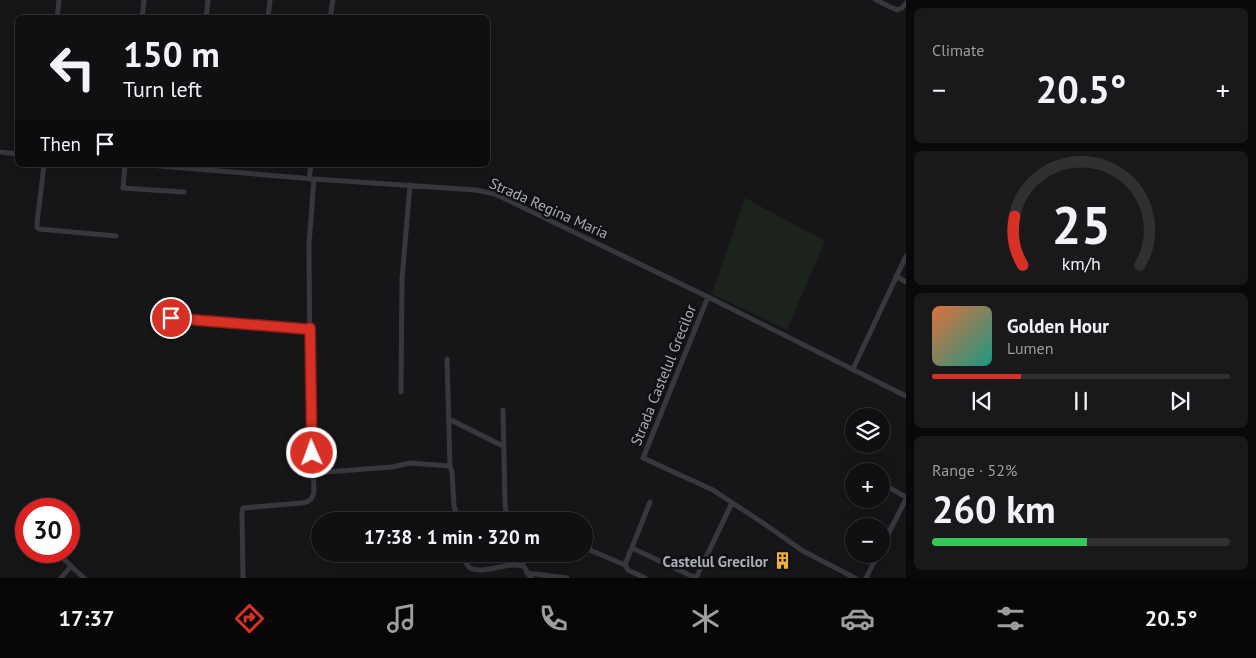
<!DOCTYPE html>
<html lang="en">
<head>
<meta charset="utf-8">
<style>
  body { margin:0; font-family:"PT Sans",sans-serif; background:#19191b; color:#f1f3f6; height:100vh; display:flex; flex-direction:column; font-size:19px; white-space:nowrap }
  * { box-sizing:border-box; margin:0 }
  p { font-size:16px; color:#9c9d9f }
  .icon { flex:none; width:28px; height:28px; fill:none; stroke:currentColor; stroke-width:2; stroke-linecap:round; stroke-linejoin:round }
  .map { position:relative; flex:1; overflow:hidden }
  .details { display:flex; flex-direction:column; gap:8px; padding:8px; background:#09090a; width:350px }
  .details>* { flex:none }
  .guide { position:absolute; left:15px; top:15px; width:475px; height:152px; border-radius:8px; box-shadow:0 5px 20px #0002,0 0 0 1px #303032; background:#101012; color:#f1f3f6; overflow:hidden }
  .buttons { position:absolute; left:845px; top:408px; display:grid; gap:10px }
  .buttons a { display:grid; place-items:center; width:45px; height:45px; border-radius:50%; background:#101012; box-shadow:0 5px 20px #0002,0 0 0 1px #303032; font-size:25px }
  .speed { position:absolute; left:15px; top:498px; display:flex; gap:10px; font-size:25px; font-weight:700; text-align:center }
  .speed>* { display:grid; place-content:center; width:65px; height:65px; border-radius:50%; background:#101012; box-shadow:0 5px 20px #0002,0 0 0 1px #303032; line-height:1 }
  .speed .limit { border:8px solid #d22; background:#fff; color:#111 }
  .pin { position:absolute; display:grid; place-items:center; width:42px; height:42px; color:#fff; margin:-21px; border:2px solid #fff; border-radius:50%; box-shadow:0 1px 5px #0007 }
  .me { position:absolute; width:55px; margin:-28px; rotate:358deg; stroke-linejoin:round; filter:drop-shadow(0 0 4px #0008) }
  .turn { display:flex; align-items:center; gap:18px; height:105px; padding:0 25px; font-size:22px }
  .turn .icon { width:65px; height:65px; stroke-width:2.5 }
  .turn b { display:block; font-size:35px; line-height:42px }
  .then { display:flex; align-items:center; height:48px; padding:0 25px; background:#0003; gap:10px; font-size:19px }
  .big { font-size:38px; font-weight:700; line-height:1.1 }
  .details .card { flex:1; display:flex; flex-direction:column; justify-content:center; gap:8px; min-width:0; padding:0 18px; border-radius:8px; background:#19191b }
  .details .dial { align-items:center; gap:0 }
  .dial svg { height:130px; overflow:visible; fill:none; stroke:#303032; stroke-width:7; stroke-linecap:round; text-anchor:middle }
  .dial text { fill:#f1f3f6; stroke:none }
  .song { display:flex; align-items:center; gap:15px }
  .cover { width:60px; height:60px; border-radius:8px; background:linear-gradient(135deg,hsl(20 70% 55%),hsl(170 70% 35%)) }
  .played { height:5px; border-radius:2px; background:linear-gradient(90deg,#d93025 30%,#303032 30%) }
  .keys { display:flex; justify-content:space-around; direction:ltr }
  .heat { display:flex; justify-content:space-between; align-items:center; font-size:28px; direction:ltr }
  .charge { height:8px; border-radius:4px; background:linear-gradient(90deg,#34c759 52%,#303032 0) }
  .trip { position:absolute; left:311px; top:512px; width:282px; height:50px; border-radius:25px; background:#101012; box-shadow:0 5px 20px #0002,0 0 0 1px #303032; font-weight:700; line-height:50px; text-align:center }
  .dock { display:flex; height:80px; justify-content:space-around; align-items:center; background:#060607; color:#9c9d9f }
  .dock .icon { width:35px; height:35px }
  .dock .selected { color:#d93025 }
  .dock b { font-size:22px; color:#f1f3f6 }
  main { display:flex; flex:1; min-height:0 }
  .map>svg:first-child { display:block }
  .green { fill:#1c231d }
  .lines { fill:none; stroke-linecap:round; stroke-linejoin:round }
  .street { stroke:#37383d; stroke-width:5 }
  .route-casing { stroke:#8d1f18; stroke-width:12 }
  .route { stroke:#d93025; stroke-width:9 }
  .labels { text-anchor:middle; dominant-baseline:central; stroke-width:5; stroke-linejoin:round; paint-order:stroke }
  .street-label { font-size:15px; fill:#a8adb8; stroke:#111113 }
  .poi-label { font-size:15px; font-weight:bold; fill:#a8adb8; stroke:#111113; text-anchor:end }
</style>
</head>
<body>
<main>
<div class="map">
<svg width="906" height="578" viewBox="0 0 906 578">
  <rect width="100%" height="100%" fill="#161618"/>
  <path class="green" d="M745 198 825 241 787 330 712 294Z"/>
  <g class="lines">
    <path class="street" d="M876 0 897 10 902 8 906 3
      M57 18 59 0
      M142 18 144 0
      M206 18 208 0
      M268 18 270 0
      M330 18 333 0
      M0 152 18 154
      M44 165 37 223V227L39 229 116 236
      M125 165 123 188 184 192
      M148 165 314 179 476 190 495 194 708 297 906 396
      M309 179 311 165
      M896 276 906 282
      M708 297 643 458 713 490 763 523 803 551 855 578
      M171 318 306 329 310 328
      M447 359 450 466 452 472 454 506 459 521
      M853 369 906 256
      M401 392 402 279 410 185
      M503 410 505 504 507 521
      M449 419 503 446
      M313 469 326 472 392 467 410 463 450 466
      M881 483 906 497
      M585 548 625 565
      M632 548 696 578
      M881 548 906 499
      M59 551 63 558 71 566 61 578
      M465 554C465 557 465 563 468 566 476 576 504 564 515 565 518 565 521 566 523 566
      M516 554 531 578
      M71 566 84 578
      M527 573 567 578
      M243 578 242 512 243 508 301 503C309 502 312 500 314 492L310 387 309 244 314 179
      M645 578 628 570 625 565 650 502
      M696 578 732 503
      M866 578 878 554"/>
  </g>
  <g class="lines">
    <defs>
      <path id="route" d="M171 318 306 329 310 328 312 453"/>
    </defs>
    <use href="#route" class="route-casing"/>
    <use href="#route" class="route"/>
  </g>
  <defs>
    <symbol id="building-bare" viewBox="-9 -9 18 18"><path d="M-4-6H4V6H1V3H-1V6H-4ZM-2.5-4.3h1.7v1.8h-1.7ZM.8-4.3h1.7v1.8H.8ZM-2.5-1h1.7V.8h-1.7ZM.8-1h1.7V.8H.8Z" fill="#f2b134" stroke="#111113" stroke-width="2.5" paint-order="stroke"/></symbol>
  </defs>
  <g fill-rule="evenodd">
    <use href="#building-bare" x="770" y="548" width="25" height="25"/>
  </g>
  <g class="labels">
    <g class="street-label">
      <text transform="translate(549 208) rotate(24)">Strada Regina Maria</text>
      <text transform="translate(663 375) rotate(-68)">Strada Castelul Grecilor</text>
    </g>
    <g class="poi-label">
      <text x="768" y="561">Castelul Grecilor</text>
    </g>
  </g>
</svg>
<div class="buttons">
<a><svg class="icon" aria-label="layers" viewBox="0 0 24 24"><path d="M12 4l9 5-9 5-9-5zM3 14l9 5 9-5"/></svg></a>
<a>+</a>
<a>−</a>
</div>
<div class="speed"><div class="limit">30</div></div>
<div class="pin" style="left:171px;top:318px;background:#d93025"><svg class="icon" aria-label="arrive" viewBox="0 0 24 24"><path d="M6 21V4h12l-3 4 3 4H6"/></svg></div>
<svg class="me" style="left:312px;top:453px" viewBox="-20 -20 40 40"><circle r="17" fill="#d93025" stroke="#fff" stroke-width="3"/><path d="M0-11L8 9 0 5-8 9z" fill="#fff"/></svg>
<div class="trip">17:38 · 1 min · 320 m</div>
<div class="guide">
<div class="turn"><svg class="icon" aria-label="left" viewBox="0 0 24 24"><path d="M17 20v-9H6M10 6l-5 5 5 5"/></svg><div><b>150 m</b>Turn left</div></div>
<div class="then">Then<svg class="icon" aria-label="arrive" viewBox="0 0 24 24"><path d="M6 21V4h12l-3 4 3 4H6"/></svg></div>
</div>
</div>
<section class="details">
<div class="card"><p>Climate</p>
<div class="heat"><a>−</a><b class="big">20.5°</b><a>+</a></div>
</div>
<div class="card dial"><svg viewBox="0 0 100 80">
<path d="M14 69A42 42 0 1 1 86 69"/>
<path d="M14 69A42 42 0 0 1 9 39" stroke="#d93025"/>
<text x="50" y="56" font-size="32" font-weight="700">25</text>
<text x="50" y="72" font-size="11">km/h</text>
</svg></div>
<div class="card">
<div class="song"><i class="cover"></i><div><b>Golden Hour</b><p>Lumen</p></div></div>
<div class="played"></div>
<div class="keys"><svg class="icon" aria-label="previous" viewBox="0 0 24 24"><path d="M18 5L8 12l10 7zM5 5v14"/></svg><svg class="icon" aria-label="pause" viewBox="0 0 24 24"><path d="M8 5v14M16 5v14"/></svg><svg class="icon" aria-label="next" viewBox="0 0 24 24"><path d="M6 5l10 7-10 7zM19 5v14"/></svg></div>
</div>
<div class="card"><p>Range · 52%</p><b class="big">260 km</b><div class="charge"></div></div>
</section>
</main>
<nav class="dock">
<b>17:37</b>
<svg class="icon selected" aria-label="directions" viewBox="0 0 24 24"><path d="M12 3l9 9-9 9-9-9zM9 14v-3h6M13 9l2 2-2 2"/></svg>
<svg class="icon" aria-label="music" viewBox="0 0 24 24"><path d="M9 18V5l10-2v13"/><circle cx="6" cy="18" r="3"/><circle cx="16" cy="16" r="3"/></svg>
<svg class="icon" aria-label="phone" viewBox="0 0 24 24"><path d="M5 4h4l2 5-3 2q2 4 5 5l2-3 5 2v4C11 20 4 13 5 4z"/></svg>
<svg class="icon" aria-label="climate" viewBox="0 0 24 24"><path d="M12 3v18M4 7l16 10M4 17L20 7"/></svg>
<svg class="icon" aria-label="car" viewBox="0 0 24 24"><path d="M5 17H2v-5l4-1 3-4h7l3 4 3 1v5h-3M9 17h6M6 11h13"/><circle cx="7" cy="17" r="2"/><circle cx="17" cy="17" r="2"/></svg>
<svg class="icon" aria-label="filters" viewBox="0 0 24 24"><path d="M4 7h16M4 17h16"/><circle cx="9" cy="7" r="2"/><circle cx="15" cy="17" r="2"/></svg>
<b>20.5°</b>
</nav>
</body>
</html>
